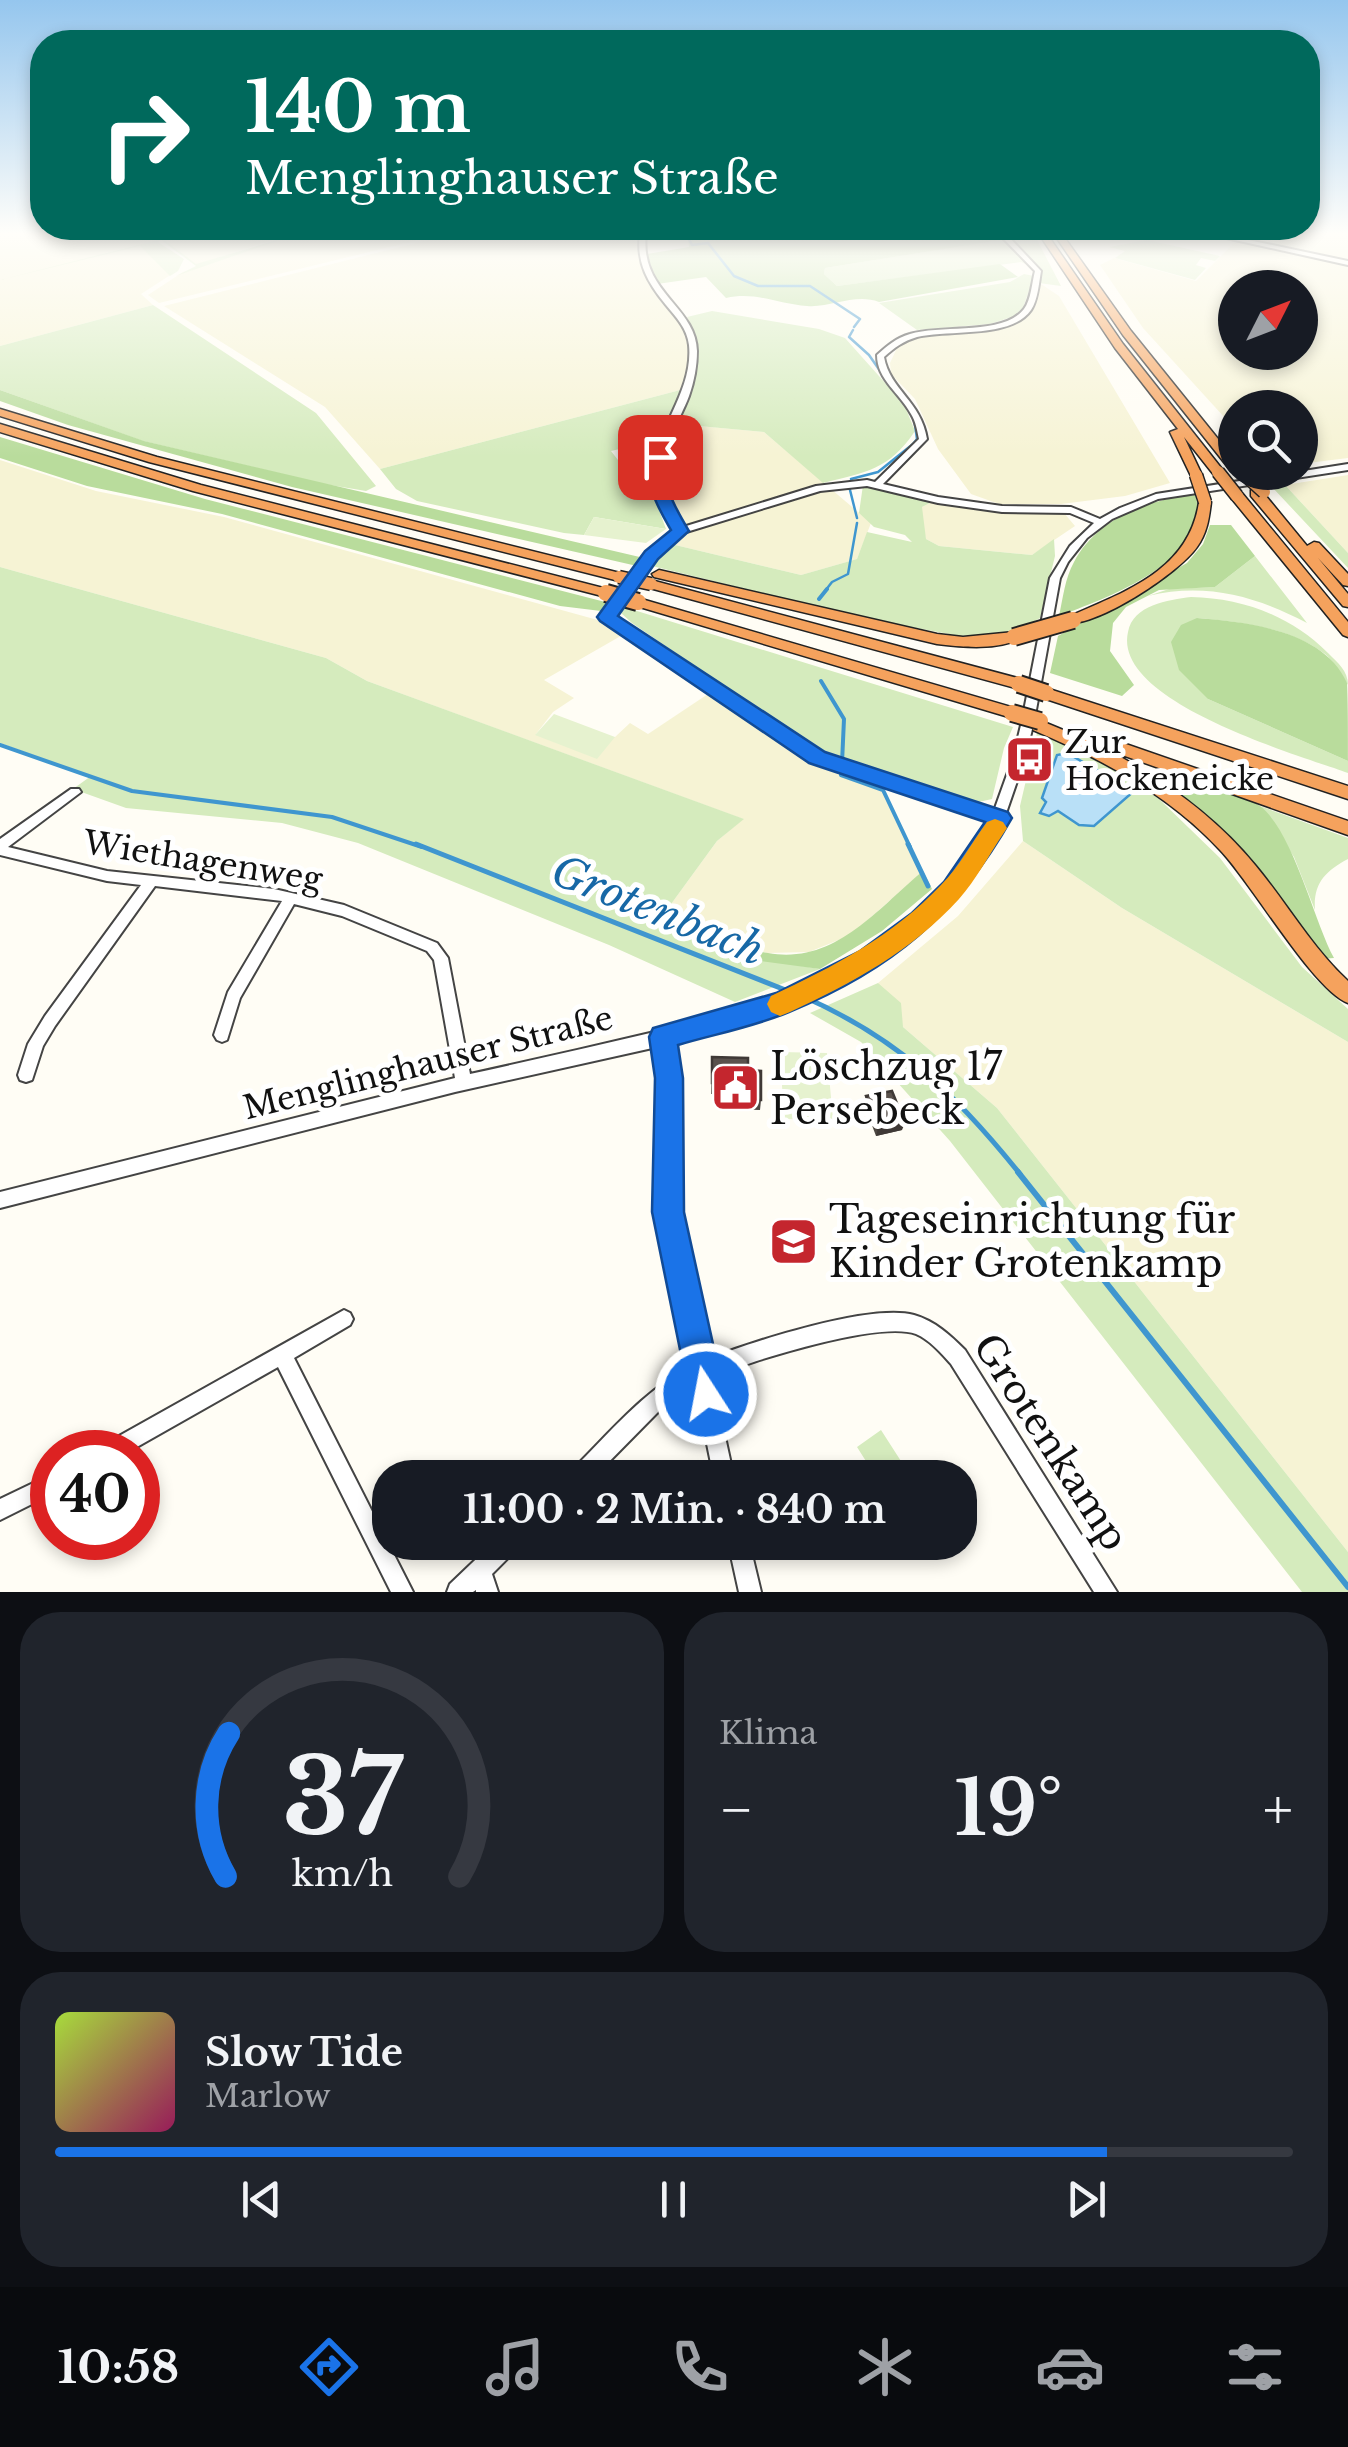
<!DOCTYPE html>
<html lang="de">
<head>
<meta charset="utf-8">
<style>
  body { margin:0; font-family:"Libre Baskerville",serif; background:#20242c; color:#f1f3f6; height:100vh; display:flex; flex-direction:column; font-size:38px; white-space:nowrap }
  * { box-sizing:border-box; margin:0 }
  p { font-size:32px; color:#9ea1a6 }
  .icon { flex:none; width:55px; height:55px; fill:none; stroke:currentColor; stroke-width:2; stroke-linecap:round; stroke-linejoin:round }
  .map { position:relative; height:1592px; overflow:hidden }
  .panel { display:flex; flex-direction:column; gap:20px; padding:20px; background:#0d0f14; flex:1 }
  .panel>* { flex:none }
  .guide { position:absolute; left:30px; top:30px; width:1290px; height:210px; border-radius:40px; box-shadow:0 5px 15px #0003; background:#00695c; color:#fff; overflow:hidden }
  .needle { width:65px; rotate:48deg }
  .fabs { position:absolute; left:1218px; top:270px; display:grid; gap:20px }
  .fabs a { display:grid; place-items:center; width:100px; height:100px; border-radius:50%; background:#171b24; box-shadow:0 5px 15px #0003; font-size:50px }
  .speed { position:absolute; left:30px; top:1430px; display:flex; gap:20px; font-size:50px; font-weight:700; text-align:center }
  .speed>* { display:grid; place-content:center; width:130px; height:130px; border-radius:50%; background:#171b24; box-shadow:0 5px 15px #0003; line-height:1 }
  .speed .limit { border:15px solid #d22; background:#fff; color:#111 }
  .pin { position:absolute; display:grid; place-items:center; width:85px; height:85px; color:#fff; margin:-42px; border-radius:20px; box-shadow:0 5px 15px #0006 }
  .me { position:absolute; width:110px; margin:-55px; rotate:349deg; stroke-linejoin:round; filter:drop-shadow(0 0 8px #0008) }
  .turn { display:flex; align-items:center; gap:35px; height:210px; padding:0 50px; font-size:45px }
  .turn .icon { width:130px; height:130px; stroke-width:2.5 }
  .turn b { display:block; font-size:70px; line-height:85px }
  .big { font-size:75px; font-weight:700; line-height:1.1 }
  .panel .card { flex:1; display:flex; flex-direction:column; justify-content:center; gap:15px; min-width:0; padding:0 35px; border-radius:40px; background:#20242c }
  .panel .dial { align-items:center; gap:0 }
  .dial svg { height:260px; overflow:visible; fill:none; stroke:#363941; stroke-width:7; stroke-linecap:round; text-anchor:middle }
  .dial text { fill:#f1f3f6; stroke:none }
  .song { display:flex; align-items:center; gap:30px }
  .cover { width:120px; height:120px; border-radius:15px; background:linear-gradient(135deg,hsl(80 70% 55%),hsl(330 70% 35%)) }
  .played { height:10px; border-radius:5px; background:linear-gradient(90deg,#1a73e8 85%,#363941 85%) }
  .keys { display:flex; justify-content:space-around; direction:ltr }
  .heat { display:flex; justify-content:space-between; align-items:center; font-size:55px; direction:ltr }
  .panel .tiles { flex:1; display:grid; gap:20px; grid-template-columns:1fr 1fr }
  .card:last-child { grid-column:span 2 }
  .trip { position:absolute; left:372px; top:1460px; width:605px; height:100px; border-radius:40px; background:#171b24; box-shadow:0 5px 15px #0003; font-weight:700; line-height:100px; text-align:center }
  .dock { display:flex; height:160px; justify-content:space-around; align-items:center; background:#090b0e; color:#9ea1a6 }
  .dock .icon { width:70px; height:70px }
  .dock .current { color:#1a73e8 }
  .dock b { font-size:45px; color:#f1f3f6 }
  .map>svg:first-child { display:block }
  .farmland { fill:#f6f3d4; fill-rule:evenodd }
  .green { fill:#d5ebbd }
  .forest { fill:#b9dc9c }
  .pitch { fill:#e6f2cf }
  .water { fill:#b9e0f7; stroke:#3f96cf; stroke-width:2.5 }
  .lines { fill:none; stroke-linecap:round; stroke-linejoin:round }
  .stream-far3 { stroke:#3f96cf; stroke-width:2.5 }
  .stream-far2 { stroke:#3f96cf; stroke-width:4 }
  .stream-far1 { stroke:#3f96cf; stroke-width:5 }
  .stream { stroke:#3f96cf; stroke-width:6 }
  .minor-casing { stroke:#444; stroke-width:4 }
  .highway-casing { stroke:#222; stroke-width:3 }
  .minor { fill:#fff; fill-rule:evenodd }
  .highway { fill:#f5a25d; fill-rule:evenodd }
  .highway-bridge-far1-casing { stroke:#222; stroke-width:15; stroke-linecap:butt }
  .highway-bridge-casing { stroke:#222; stroke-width:20; stroke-linecap:butt }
  .highway-bridge-far1 { stroke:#f5a25d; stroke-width:12 }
  .highway-bridge { stroke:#f5a25d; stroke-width:16 }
  .wall { fill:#4d4742 }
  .shaded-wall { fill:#3f3936 }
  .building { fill:#5a524d; stroke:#3f3936; stroke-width:2.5 }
  .route { fill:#1a73e8; stroke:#114b97; stroke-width:2.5 }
  .slow { fill:#f59e0b }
  .labels { text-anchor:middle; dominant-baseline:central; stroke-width:10; stroke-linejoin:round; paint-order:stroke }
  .poi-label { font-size:32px; fill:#111; stroke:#fff; text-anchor:start }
  .street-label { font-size:32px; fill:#111; stroke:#fff }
  .near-poi-label { font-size:38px; fill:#111; stroke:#fff; text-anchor:start }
  .near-street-label { font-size:38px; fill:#111; stroke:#fff }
  .near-water-label { font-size:42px; font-style:italic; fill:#1768a6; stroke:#fff }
</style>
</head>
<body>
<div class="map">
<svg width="1348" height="1592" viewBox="0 0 1348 1592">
  <rect width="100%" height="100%" fill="#fffdf5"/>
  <path class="farmland" d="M0 234H181L98 255 140 246 172 274 141 294 153 305 0 346Z
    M190 234H291L196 265 165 240Z
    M297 234H443L159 303 148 295 183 272Z
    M452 234H638V255L653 288 679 316 688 333 690 354 684 389 380 469 325 407 164 306Z
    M1218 234H1348V261Z
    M1237 240 1348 264V458L1300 464V408H1235V429L1143 328 1100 265 1114 258 1196 281ZM1235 288H1300V352H1235Z
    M1041 284 1059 296 1170 483 1125 496 1061 504H999L971 494 938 449 915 399 891 374 890 363 897 348 915 338 1017 320 1031 309Z
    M677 424 764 432 871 523 857 559 801 575 671 544 682 533 660 484 665 448Z
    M0 460 96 491 224 517 605 622 626 633 544 680 574 698 553 712 536 734 615 737 630 723 648 734 714 690 810 757 880 784 913 857 923 871 851 935 809 952 767 953 735 942 699 939 658 922 717 841 743 819 367 681 326 658 0 567Z
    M1348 475V553L1285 485Z
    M932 502 1012 512 1064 513 1075 526 1032 555 939 546 926 539 920 516 922 507Z
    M1023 841 1122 908 1348 1042V1552L997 1108 903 1027 878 983 958 916Z"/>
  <path class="green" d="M181 234H189L166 241 196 264 297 234 176 276 196 266 161 240 158 242 184 259 178 271 170 276 140 246 0 280Z
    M985 234H1034L1061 286 1039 283 1040 271 1021 262 837 286 824 274 825 268 999 240Z
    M1147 240 1220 256 1215 261 1201 258 1196 265 1206 268 1195 280 1115 258 1125 251 1109 247Z
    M1024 274 1034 276 1021 314 990 324 917 330 879 303 1010 282Z
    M153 305 316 413 376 486 366 491 324 484 143 441 0 390V346Z
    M712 311 819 329 845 338 904 404 915 431C889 470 866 472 823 483L764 432 677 424C694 388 706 355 687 317Z
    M684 389 659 440 611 451 628 473 637 471 642 481 652 478 651 488 666 529 594 517 584 535 564 533 417 501 396 489 380 469Z
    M863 485 932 502 922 507 926 539 939 546 1032 555 1054 539 1055 556 1040 618 1015 632 960 636 867 619 652 566 671 544 801 575 857 559 867 532 912 542 905 535 874 527 859 513Z
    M1285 485 1348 553V568L1272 487Z
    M1255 556 1307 623C1256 596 1205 582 1148 596L1169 589 1215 587Z
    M0 567 326 658 367 681 744 819 717 841 658 922 743 956 820 969 735 1002 609 945 358 843 282 823 126 808 73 789 91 776 0 743Z
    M1191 597C1243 598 1291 616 1328 653 1338 663 1348 671 1348 685 1341 675 1334 661 1325 654 1290 627 1239 622 1197 618L1208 699 1348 761V773C1299 755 1112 702 1128 632 1133 605 1168 600 1191 597Z
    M624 607 1013 727 1004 748 992 799 974 803 821 753 632 623 621 613Z
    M1037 733 1098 759 1158 798 1220 858 1302 967 1348 1009V1042L1122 908 1023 841 1020 806Z
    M1260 806 1348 838V859C1325 871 1313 884 1315 910L1294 857Z
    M878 983 901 1003 903 1027 997 1108 1348 1552V1592H1302L950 1141 861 1042 810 1013Z
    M881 1430 908 1472 902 1477H876L857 1447Z"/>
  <path class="forest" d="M677 234H985L1001 240 825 268 824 274 837 286 1000 264 1018 277 879 302C855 293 831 308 807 306 778 304 755 291 726 298L706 277 657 284 641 255 689 247 688 237Z
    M0 390 144 441 644 558 637 566 292 487 68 425 0 401Z
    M0 437 205 499 613 604 601 611 560 606 222 514 87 486 0 458Z
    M1196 495C1209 562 1109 597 1059 616 1063 598 1065 578 1074 562 1097 518 1151 498 1196 495Z
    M1210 525H1231L1255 556 1215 587 1159 590 1126 607 1113 623 1110 651 1134 685 1122 696 1050 673 1058 636 1187 563 1203 544Z
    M1197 618C1247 622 1324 630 1347 683 1348 699 1348 742 1348 761L1208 699 1179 670 1171 642 1181 625Z
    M1188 779C1209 787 1242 793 1260 806 1293 831 1314 921 1334 958L1320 959 1176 795Z
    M923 871 932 889 882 931 820 969 761 961 699 939C725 941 744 949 768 953 835 965 877 909 923 871Z"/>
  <path class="pitch" d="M594 517 666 529 646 543 584 535Z
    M554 714 615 737 597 759 535 735Z
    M780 1052 827 1053 833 1120 784 1119Z"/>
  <path class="water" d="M1067 753 1134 791 1094 826 1079 825 1058 811 1049 816 1040 813 1046 802 1042 798 1057 755Z"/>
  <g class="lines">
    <path class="stream-far3" d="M680 234 688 237 692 245 708 243 734 276 758 286H810L860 319 854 327
      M853 330 849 337 869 355 885 378
      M851 479 878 472 913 444 917 439 914 418
      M849 486 857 518
      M825 591 832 582 848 574 857 523"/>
    <path class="stream-far2" d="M819 599 827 589
      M821 681 844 719 842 763
      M0 745 132 791 332 817 422 847
      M841 775 883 790 910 847"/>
    <path class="stream-far1" d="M416 844 793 993
      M908 844 928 886
      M802 996C898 1038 955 1093 1020 1174"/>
    <path class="stream" d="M1018 1172 1348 1587"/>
    <defs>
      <path id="minor" d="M640 234H646C639 292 696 306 697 351 697 366 694 382 689 396 679 423 660 447 663 477 665 495 674 511 683 527L816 486 867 480 875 482 919 439C917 430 916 422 911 414 900 393 877 380 877 355 887 346 896 338 910 334 941 324 1003 336 1024 309 1031 300 1032 282 1035 271L999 234H1006L1041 271C1039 282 1038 300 1031 310 1011 339 948 329 917 337 903 341 894 348 884 357 890 390 921 401 927 439L883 484 938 497 1002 506 1071 507 1100 519 1120 508 1156 494 1348 464V470L1158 499 1112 519 1087 538 1068 562 1060 578 1034 721 1025 758 1005 816 1006 818 985 857 937 914 880 960 817 994 743 1023 672 1043 677 1078V1212L708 1359C751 1342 871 1303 914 1315 935 1321 950 1335 965 1350L1117 1592H1094L951 1364C941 1353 930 1340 916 1334 880 1320 750 1361 712 1377L734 1478H714L695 1385 659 1411 593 1478H568L571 1471C609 1434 643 1391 691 1366L659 1212 661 1078 657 1047 455 1092 0 1208V1192L455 1078 434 960 427 951 342 916 294 904 240 998 227 1040 222 1042 217 1040 214 1035 228 992 282 901 155 886 55 1026 43 1046 32 1080 26 1082 20 1080 18 1075 28 1044 45 1016 141 885 107 881 0 855V839L71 789H79L81 792 8 847 107 871 274 889 344 905 437 943 448 958 470 1074C534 1060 599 1045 663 1030 768 1006 876 967 948 882 964 862 981 844 991 820L813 760 602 617 648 553 675 530C667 514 658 498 655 480 648 435 694 396 689 345 687 328 676 317 666 305 648 283 636 263 640 234ZM867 486 938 503 1002 512 1070 513 1094 523 1070 546 1050 578 1022 721 1013 758 994 811 821 754 613 616 654 557 683 533 820 491Z
        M1208 234H1220L1348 261V265Z
        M344 1310 350 1313 353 1319 350 1325 294 1358 413 1592H391L278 1367 128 1452H100L103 1445Z
        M52 1474V1494L0 1520V1499Z
        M494 1542H520L517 1549 492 1574 498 1592H476V1590L473 1592H447L450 1584Z
        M728 1542H749L761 1592H739Z"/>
      <path id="highway" d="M1039 234H1047L1123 344 1222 469V475H1214L1184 437 1202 475 1192 478 1170 432 1178 429 1115 348Z
        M1054 234H1062L1131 331 1235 460V472L1231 471 1123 335Z
        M0 409 157 457 624 574 626 577 619 581 149 462 0 416Z
        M0 424 201 485 611 590 613 593 606 597 193 491 0 432Z
        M1256 489 1261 490 1307 546 1314 542 1319 543 1348 574V586L1343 585 1318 558 1348 594V607L1343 606 1251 496V490Z
        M1237 492 1242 493 1348 622V637L1343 635 1232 499 1231 496Z
        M1205 498 1211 502C1209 519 1207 533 1197 547 1179 573 1098 626 1068 623V617C1124 592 1189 571 1199 502Z
        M659 570 937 634 963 637 1014 632 1022 637C1001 651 961 647 937 644L654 577 652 574Z
        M651 580 1025 680 1027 684 1019 689 646 587 644 584Z
        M638 598 1018 709 1020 713 1012 718 633 605V599Z
        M1046 688 1348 786V799L1040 697 1038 693Z
        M1039 720 1080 737 1088 731 1094 733 1348 821V835L1108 750C1164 780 1215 816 1255 865 1287 903 1311 947 1348 981V1003C1314 991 1251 882 1220 850 1169 795 1102 759 1033 730L1031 726 1033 722Z"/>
    </defs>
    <use href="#minor" class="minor-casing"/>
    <use href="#highway" class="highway-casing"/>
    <use href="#minor" class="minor"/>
    <use href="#highway" class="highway"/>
    <defs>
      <path id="highway-bridge-far1" d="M1218 472 1237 496
        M1242 472 1264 492
        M1196 475 1205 502
        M619 577 651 584"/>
      <path id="highway-bridge" d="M606 593 638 602
        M1014 637 1073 620
        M1019 684 1046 693
        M1012 713 1040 721"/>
    </defs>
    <use href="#highway-bridge-far1" class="highway-bridge-far1-casing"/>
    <use href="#highway-bridge" class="highway-bridge-casing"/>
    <use href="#highway-bridge-far1" class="highway-bridge-far1"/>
    <use href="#highway-bridge" class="highway-bridge"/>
  </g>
  <path class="wall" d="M712 1057 748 1070 761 1100 760 1110 726 1109V1094H711Z
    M866 1096 902 1130 876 1136 864 1104Z"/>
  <path class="shaded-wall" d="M905 1123 902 1130 876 1136 878 1129Z"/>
  <path class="building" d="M712 1057 748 1058V1070L761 1071V1100L727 1099V1083H712Z
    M892 1091 905 1123 878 1129 866 1096Z"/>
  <linearGradient id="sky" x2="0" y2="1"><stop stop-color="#95c6ee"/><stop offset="0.51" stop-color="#fffefa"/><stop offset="1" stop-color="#fffefa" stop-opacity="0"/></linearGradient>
  <rect width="1348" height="457" fill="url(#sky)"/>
  <path class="route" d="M655 453 668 457C663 488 673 504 689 531L658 559 618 616 825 752 1008 812 1012 818C957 915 892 970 789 1012 754 1027 715 1034 678 1045L683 1078 684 1212 724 1394 719 1407 706 1412 694 1407 689 1394 652 1212 655 1078 649 1037 653 1028 776 993 860 951 912 913 944 882 985 822 809 763 600 621 597 617 645 551 671 530C656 504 643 484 655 453Z"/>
  <path class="slow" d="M995 819 1003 822 1007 828 1003 834C989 855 976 880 959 899 912 951 852 983 790 1012L780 1016 771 1012 767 1004 771 996C833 967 893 936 941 885 959 867 972 842 987 822Z"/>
  <defs>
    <symbol id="bus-square" viewBox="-11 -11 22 22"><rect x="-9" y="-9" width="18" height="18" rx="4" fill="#c4262e" stroke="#fff"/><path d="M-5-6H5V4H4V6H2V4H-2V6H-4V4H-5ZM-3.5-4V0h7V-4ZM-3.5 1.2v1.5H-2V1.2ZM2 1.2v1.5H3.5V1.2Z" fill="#fff"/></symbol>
    <symbol id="civic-square" viewBox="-11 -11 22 22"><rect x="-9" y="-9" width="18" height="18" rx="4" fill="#c4262e" stroke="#fff"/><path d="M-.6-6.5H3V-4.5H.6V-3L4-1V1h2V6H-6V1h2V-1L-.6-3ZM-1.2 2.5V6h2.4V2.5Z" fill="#fff"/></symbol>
    <symbol id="school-square" viewBox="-11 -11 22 22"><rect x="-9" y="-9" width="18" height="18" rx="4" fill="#c4262e" stroke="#fff"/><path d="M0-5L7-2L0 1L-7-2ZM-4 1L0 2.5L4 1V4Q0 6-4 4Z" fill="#fff"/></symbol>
  </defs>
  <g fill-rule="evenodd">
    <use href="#bus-square" x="1002" y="732" width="55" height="55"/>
    <use href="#civic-square" x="708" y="1060" width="55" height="55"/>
    <use href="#school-square" x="766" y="1214" width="55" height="55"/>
  </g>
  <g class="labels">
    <g class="poi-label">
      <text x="1065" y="742">Zur<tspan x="1065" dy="37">Hockeneicke</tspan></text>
    </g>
    <g class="street-label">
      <text transform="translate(203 861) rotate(9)">Wiethagenweg</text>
      <text transform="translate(428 1063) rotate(-14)">Menglinghauser Straße</text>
    </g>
    <g class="near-poi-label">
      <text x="770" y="1066">Löschzug 17<tspan x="770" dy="44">Persebeck</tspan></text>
      <text x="829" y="1219">Tageseinrichtung für<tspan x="829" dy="44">Kinder Grotenkamp</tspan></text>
    </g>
    <g class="near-street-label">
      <text transform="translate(1051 1442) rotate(57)">Grotenkamp</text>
    </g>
    <g class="near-water-label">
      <text transform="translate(658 910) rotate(22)">Grotenbach</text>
    </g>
  </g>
</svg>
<div class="fabs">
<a><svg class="needle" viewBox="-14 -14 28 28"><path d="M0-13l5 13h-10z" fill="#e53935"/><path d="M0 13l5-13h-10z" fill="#9ea1a6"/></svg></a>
<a><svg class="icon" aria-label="search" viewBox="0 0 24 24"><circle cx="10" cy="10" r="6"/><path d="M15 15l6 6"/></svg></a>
</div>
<div class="speed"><div class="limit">40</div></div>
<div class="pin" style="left:660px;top:457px;background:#d93025"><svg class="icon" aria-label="arrive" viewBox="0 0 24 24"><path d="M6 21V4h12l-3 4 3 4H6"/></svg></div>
<svg class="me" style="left:706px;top:1394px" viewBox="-20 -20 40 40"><circle r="17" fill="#1a73e8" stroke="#fff" stroke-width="3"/><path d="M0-11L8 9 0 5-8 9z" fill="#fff"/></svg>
<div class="trip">11:00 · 2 Min. · 840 m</div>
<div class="guide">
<div class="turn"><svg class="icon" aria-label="right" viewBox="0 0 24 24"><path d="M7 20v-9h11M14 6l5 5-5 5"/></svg><div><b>140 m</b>Menglinghauser Straße</div></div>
</div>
</div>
<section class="panel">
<div class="tiles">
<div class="card dial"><svg viewBox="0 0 100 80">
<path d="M14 69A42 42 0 1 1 86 69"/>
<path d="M14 69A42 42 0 0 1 15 25" stroke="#1a73e8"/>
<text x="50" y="56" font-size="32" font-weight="700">37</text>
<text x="50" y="72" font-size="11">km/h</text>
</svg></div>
<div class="card"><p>Klima</p>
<div class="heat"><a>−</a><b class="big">19°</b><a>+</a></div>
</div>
<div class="card">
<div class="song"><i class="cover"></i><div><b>Slow Tide</b><p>Marlow</p></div></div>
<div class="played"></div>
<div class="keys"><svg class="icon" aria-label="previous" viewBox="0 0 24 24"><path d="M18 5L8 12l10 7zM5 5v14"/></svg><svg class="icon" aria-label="pause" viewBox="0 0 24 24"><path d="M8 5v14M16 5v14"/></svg><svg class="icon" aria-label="next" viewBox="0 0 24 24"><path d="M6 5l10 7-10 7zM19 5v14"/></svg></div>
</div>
</div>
</section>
<nav class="dock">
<b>10:58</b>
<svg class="icon current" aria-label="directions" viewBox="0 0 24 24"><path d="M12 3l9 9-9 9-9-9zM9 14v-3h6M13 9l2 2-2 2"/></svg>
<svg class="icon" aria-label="music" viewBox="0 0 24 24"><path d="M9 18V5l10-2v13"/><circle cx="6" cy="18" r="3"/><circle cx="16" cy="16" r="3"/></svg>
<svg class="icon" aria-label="phone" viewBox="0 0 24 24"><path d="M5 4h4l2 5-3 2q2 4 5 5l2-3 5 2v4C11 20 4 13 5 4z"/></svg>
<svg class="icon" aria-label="climate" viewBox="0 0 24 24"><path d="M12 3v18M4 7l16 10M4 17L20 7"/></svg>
<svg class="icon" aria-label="car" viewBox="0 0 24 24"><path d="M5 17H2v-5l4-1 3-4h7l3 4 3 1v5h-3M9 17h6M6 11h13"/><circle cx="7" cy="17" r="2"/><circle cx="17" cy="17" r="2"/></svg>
<svg class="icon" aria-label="filters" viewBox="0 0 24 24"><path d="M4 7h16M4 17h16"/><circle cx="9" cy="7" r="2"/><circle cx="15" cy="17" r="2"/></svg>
</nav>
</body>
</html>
